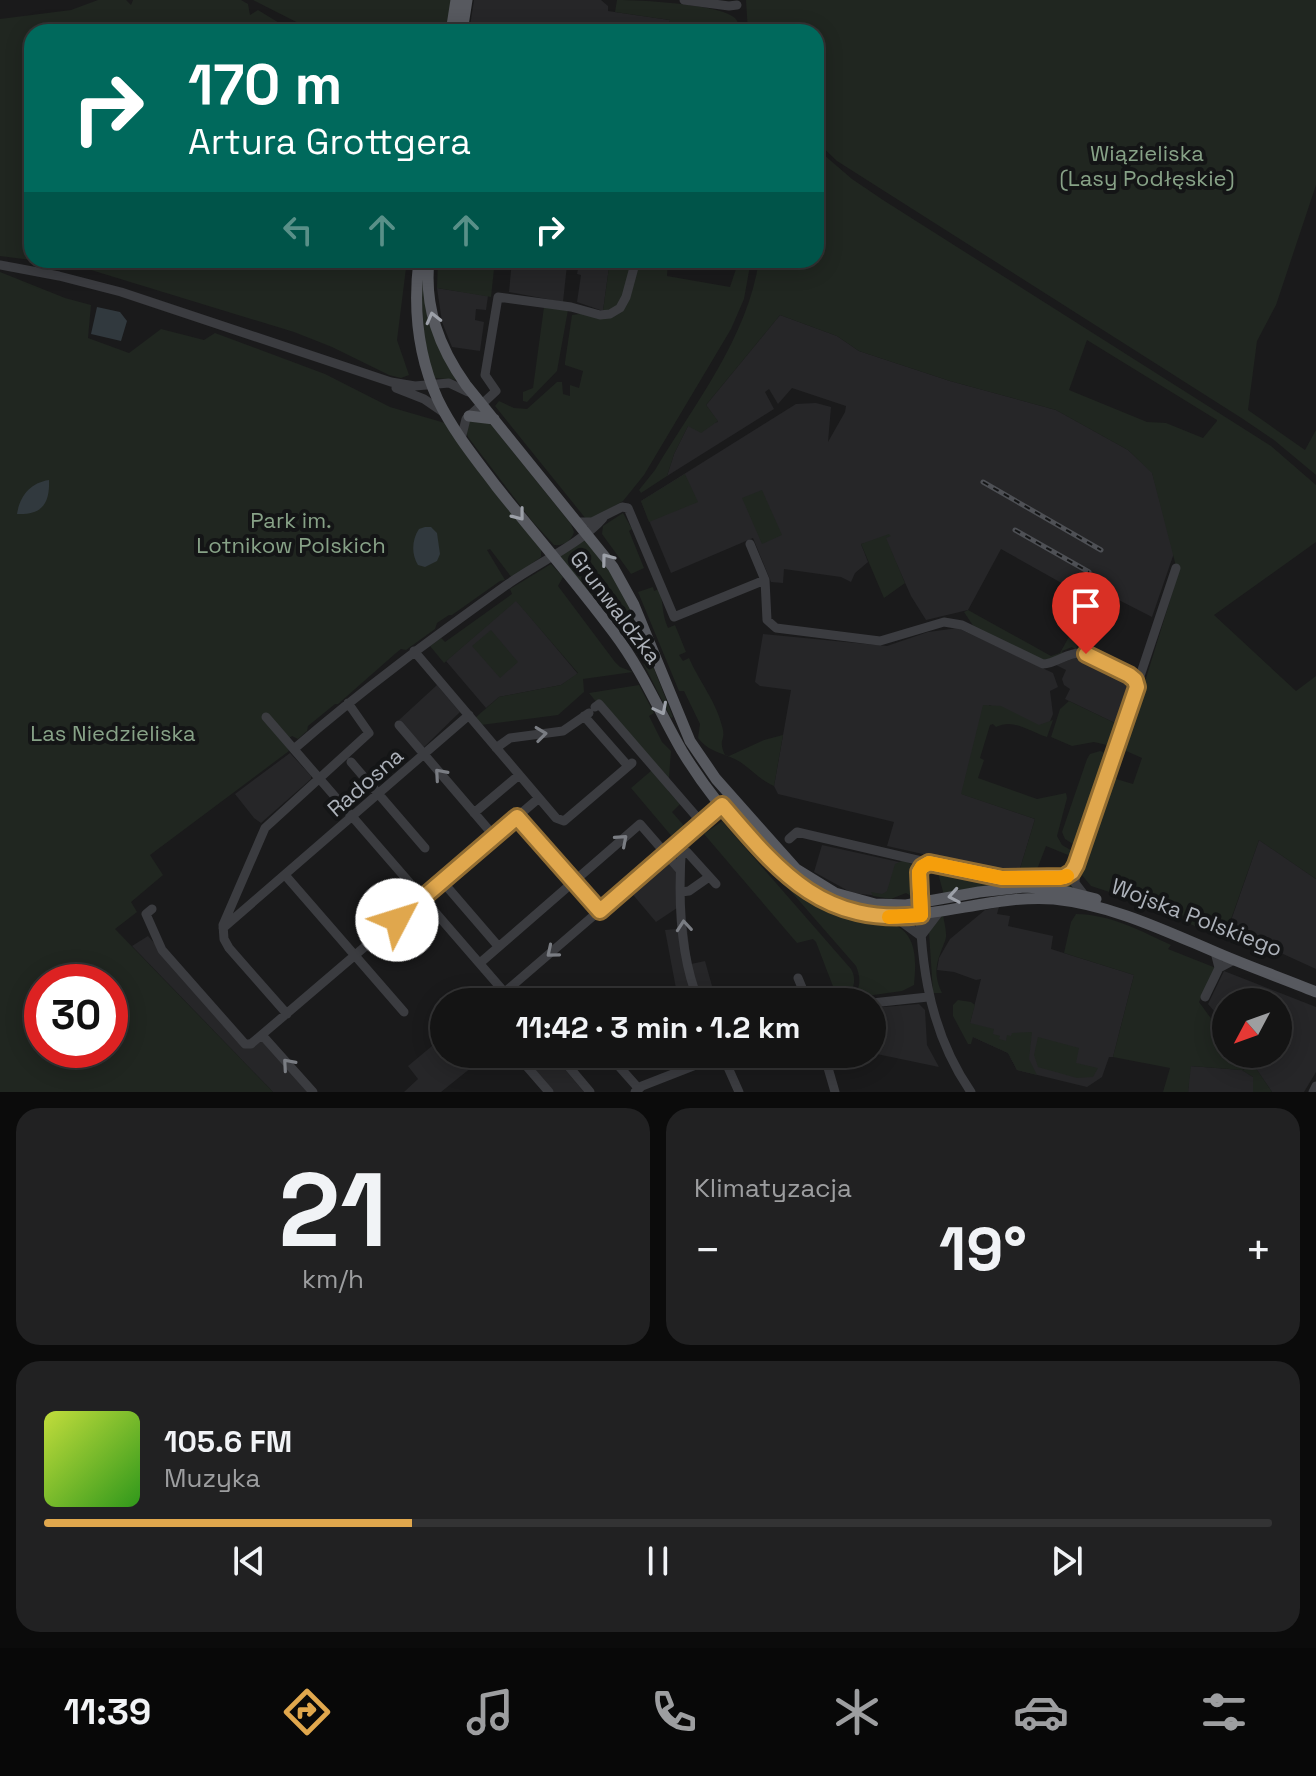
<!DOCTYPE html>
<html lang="pl">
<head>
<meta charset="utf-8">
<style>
  body { margin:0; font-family:"Space Grotesk",sans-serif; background:#212122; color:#f1f3f6; height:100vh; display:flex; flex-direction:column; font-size:30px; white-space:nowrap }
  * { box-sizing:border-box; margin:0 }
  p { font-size:26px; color:#9d9ea0 }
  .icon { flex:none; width:44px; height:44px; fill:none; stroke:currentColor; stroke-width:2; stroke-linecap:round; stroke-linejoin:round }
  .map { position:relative; height:1092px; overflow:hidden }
  .panel { display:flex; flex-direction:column; gap:16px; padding:16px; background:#0b0b0b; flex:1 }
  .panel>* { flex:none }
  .hud { position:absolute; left:24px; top:24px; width:800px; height:244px; border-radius:24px; box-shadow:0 4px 20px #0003,0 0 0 2px #333334; background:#00695c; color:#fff; overflow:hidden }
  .needle { width:52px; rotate:229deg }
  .controls { position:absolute; left:1212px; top:988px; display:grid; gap:16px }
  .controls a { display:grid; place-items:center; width:80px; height:80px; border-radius:50%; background:#141414; box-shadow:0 4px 20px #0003,0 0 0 2px #333334; font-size:40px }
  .speed { position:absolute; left:24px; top:964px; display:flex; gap:16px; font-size:40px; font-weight:700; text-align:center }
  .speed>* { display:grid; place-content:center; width:104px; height:104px; border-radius:50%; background:#141414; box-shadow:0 4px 20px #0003,0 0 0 2px #333334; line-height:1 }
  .speed .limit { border:12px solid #d22; background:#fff; color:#111 }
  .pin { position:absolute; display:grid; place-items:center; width:68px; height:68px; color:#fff; margin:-82px -34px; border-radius:50% 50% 50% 0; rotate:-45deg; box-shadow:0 0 8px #0007 }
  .pin .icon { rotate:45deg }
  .me { position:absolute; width:88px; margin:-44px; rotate:50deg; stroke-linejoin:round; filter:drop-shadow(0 0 6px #0008) }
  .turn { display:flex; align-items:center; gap:28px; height:168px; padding:0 32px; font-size:36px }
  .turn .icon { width:104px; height:104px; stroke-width:2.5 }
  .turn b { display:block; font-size:56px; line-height:68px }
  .lanes { display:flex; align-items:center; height:76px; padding:0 32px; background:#0003; justify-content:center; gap:40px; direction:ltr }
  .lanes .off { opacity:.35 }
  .big { font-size:60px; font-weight:800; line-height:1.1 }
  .panel .tile { flex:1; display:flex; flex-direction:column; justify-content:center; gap:12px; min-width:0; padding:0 28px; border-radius:24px; background:#212122 }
  .panel .dial { align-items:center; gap:0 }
  .dial b { font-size:104px; line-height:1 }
  .song { display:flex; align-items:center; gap:24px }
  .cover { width:96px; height:96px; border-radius:12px; background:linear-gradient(135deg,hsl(70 70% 55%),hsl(110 70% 35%)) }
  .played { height:8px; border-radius:4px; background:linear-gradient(90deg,#e0a74d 30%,#333334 30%) }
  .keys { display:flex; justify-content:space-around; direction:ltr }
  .heat { display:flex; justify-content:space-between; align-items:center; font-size:44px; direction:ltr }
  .panel .tiles { flex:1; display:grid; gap:16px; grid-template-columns:1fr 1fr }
  .tile:last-child { grid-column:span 2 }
  .trip { position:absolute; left:430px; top:988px; width:456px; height:80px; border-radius:40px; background:#141414; box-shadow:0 4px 20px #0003,0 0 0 2px #333334; font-weight:800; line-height:80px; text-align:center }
  .tab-bar { display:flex; height:128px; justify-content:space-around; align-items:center; background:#080808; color:#9d9ea0 }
  .tab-bar .icon { width:56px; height:56px }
  .tab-bar .active { color:#e0a74d }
  .tab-bar b { font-size:36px; color:#f1f3f6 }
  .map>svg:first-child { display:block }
  .built { fill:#262628 }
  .green { fill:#202620; fill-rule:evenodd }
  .water { fill:#31393e }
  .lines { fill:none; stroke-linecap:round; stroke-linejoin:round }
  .minor { stroke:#3b3c40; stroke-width:9 }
  .major { stroke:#57595f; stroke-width:11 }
  .rail-casing { stroke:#4e5055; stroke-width:5 }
  .rail { stroke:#141516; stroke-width:2; stroke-dasharray:6; stroke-linecap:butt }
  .oneway { stroke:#9ca0a8 }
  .oneway2 { stroke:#7a7d83 }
  .route-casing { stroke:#926d32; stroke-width:20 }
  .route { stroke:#e0a74d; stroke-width:14 }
  .slow { stroke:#f59e0b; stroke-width:14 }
  .labels { text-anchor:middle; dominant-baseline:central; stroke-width:8; stroke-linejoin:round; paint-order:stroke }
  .park-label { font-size:22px; fill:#87a287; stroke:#141516 }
  .street-label { font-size:22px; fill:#adb2ba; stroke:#141516 }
</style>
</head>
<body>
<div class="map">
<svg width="1316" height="1092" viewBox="0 0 1316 1092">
  <rect width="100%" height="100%" fill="#1a1a1b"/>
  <path class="built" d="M474 0H601L608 6V11L670 20 668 32H469Z
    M512 260H572V266L567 265 563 302 509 292Z
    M583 260H610L603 311 577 302 581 275 577 274 578 269H582Z
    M437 288 488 296 486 310 476 309 475 320 484 322 480 351 452 347 442 322Z
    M780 315 837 336 859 351 950 381 1056 410 1128 450 1152 472 1174 553 1152 617 1109 595 1074 590 1001 549 968 610 926 620 911 596 885 538 861 544 868 562 855 573 851 582 841 577 784 569 783 583 771 582 753 538 671 573 641 501 796 404 816 403 831 407 828 442 845 412 846 406 792 388 778 404 769 389 765 392 774 409 667 476 674 454 688 426 718 422 706 405Z
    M516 600 578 674 561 685 499 697 486 708 446 661Z
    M958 628 1053 673 1058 687 1050 691 1053 714 1045 733 1005 710 989 705 962 794 1035 819 1019 872H1003L887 846 894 822 778 794 774 786 791 690 760 686 755 682 763 634 887 646 928 632Z
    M1077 657 1088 658 1127 678 1131 683 1133 690 1119 725 1065 699 1070 689 1064 685 1062 679 1066 670 1056 665Z
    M437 685 460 712 423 748 399 720Z
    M290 753 311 776V779L261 823 254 818 235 794Z
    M1259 840 1316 879V969L1228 929Z
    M822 845 908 864 889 897 852 893 814 872Z
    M668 860 676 869 680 906 656 922 629 890 663 861Z
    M999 907 997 914 1010 916 1008 926 1053 936 1051 949 1134 975 1113 1057H1109L1102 1077 1087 1087 1017 1070 1008 1053 973 1037 970 1023 981 979 976 980 954 972 937 970 939 958 950 939 985 910Z
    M687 928 691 964 705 961 714 993 699 998 690 995 678 999 665 930Z
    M148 936 243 1043 257 1034 308 1092H273L132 946Z
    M1224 971 1316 1007V1072L1304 1092H1272L1246 1054H1278V1002H1226V1025L1208 1004Z
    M919 1004 925 1010 927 1045 939 1067 872 1053V1008Z
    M444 1036V1054H469L477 1063 441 1092H404L418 1079 408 1066Z
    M519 1054H552L584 1092H551Z
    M1190 1066 1242 1070 1253 1077 1254 1092H1188Z"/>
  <path class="green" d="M98 0H126L131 5 133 0H241L248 4 250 15 258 10 294 32H32V260H407L397 340 409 375 401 378 389 375 332 347 294 332 78 266 0 256V19L71 10Z
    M253 0H451L447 32H316Z
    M617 0C642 0 713 4 732 16 738 19 739 25 740 32H668L670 20 615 12Z
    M746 0H1316V185L1276 305 1257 341 1248 410 1305 450 1316 430V475L1274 440 1243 419 837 161 816 141V32H748Z
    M816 148 852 179 883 200 1271 446 1316 485V542L1214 615 1296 691 1316 676V879L1259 840 1224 939 1143 903 1091 886 1081 874 1113 778 1133 784 1142 758 1124 750 1178 574 1152 473 1128 450 1056 410 950 381 859 351 837 336 780 315 706 405 718 421 701 433 688 426 674 454 667 476 641 493 639 490 655 470C694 405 748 337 759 260H816ZM1087 340 1217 420V421L1203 438 1166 423 1147 422 1069 390Z
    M423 260C425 314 430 334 459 380L434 378C421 337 421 302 423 260Z
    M438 260H495L491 297 437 288Z
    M610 260H668L667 276 730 287 739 260H751L744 299 731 329 644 475 623 501 592 519H586L495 406 499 401 514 408 527 409 557 382H562L563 394 570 396V385L579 388 583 371 565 365V362L572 315 603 311Z
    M0 272 65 298 91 305 88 338 129 353 161 329 204 340 215 333 325 374 390 407 445 423 541 547V557L512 578 490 549 487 550 505 580 500 581 452 615H449L437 623 435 629 406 650 401 649 396 653 338 704H335L308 726 307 731 298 739 292 736 284 742 289 751 150 855 163 875 131 902 137 912 115 929 273 1092H0ZM42 982H110V1050H42Z
    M544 307 568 310 557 371 527 402 523 401V392L533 388Z
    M473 419 487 421 493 427 571 524 574 532C571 542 563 546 554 545L532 521 468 437C465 430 466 424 473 419Z
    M685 474 698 502 649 522 641 501Z
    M762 490 782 535 762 544 742 498Z
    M623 513 632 529 629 531 644 568 631 574 602 534 603 526Z
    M889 534 891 536 886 538 905 583 884 598 861 544Z
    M585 537 623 590 673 717 671 718 637 651 618 624 557 556Z
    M551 564 563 577 558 586 615 662 620 667 633 672 583 679 584 692 558 715 481 725 475 718 499 697 561 685 578 673 516 601 444 663 430 646 441 638 445 642 512 594 510 589Z
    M653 587 654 591 659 589C664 603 661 612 668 628L675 625 686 652 679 655 683 661 689 658C699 681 718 704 723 730 725 742 718 739 725 755L729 756 764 740 783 735 774 786C762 781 754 772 743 764 729 753 711 755 698 738L700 724 684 691H679L638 592Z
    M1074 590 1108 595 1084 634 1087 643 1082 645 1072 622 1060 615Z
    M968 610 1051 656 1060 653 1070 635 1077 646 1076 650 1072 647 1062 651 1064 655 1042 661 974 627 964 612Z
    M491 630 518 662 500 678 472 646Z
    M639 685 654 713 649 716 662 742 671 751 668 791 680 804 672 812 686 828 674 839 631 788 652 770 589 693Z
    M1069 701 1119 725 1113 742 1107 745 1094 742 1072 746 1051 737 1060 709Z
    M983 705 1001 706 1039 725 1053 720 1047 737C1029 731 1013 718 996 727L993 724 990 725 980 758 984 760 978 778 1037 799 1066 793 1067 798 1057 836 1062 845 1074 852 1073 857 1046 846 1036 872H1019L1035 819 961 794Z
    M1100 751 1106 753 1107 757 1078 843 1073 844 1065 839 1062 832 1087 759 1090 754Z
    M722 821 851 969C858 981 853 996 839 1002L816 942 813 939 797 943 704 834Z
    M904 860 915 866 913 897 906 893 891 899 873 896 871 892 882 894 887 891 895 864Z
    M940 868 1058 882 1071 878 1076 890 944 895 939 877Z
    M788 888C822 912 854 922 895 925 918 936 916 963 914 985L902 991 852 998C861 988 861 978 856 966Z
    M943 914C944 923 948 934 945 941 937 962 932 972 942 993H933L929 932Z
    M1076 914C1109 914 1141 931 1171 945L1168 949 1216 968 1199 1002 1226 1039V1054H1235L1243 1070 1253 1064 1272 1092H1253V1077L1242 1070 1191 1066 1188 1092H1163L1170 1068 1113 1057 1134 975 1064 953 1071 922Z
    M958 1000 971 1002 975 1005 970 1023 994 1029 993 1034 1000 1036 999 1039 1006 1041 1007 1035 1011 1036 1012 1033 1032 1032 1029 1059 1037 1075 1017 1070 1008 1053 973 1037 971 1044H968L953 1016V1005Z
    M1038 1037 1079 1048 1076 1063 1098 1068 1093 1077 1077 1078 1038 1067 1034 1055Z"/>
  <path class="water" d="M97 307 120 312 127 321 121 341 91 334Z
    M49 480C50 505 41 515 17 514 20 496 30 483 49 480Z
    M425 527H431L437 533 440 554 437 561 425 567 418 565C411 554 412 539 419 529Z"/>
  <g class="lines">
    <path class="minor" d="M684 0 729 6 737 5
      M0 265 59 276 121 292 391 382 415 386 449 383 468 392
      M396 388 424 399 443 412
      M461 439 466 419 496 391 485 375 498 297 571 307 600 315 610 314 620 308 626 297 636 260
      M578 522H592L622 507 628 508 674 617 765 580
      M750 544 765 580 767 620 776 628 880 641 944 622 962 625 1043 664C1056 663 1067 653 1080 653 1091 652 1130 674 1137 682
      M414 651 556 818 564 821 632 763
      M595 707 599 704 702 823
      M584 716 628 766
      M266 717 513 1002
      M399 725 494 836
      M496 748 510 738 563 731 589 713
      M294 749C363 689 434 637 508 584 536 564 583 542 603 518
      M351 762 425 848
      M474 813 519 775
      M517 817 600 911
      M789 839 797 832 990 877 1060 878C1074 873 1077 863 1082 850L1176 568
      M682 841C678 892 679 954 699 1002
      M681 851 687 852 716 884
      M929 863 925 864 919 872C919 950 925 1026 971 1092
      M1076 867 1075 883 1085 896
      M285 875 404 1012
      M442 881 498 946
      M681 892 689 891 709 877
      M152 909 146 914 162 950 245 1044H251L539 798
      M895 917 921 936
      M223 928 469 715
      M921 936 940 911
      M1215 952 1219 968 1234 960
      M480 963 640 824 680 870
      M798 978 808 1002
      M505 992 722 805
      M1205 997 1219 968
      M872 1003 928 997
      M287 1014 229 948 224 939 223 925 265 828 369 733 348 703
      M262 1035 313 1092
      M516 1054 549 1092
      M558 1054 590 1092
      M608 1054 639 1089
      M722 1054 739 1092
      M824 1054 835 1092
      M635 1092 642 1086 724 1054
      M1313 1092 1316 1086"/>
    <path class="major" d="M451 32 456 0
      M462 32 467 0
      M419 260C413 308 418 356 438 400 453 431 475 458 496 486 535 535 577 583 614 633 642 670 659 711 682 751 713 802 780 884 835 906 908 934 980 893 1054 899 1111 905 1161 929 1213 951 1247 966 1282 978 1316 992
      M429 260C424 307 439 347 466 385L613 567 634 605 690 741 716 779 796 869 835 893 875 904 906 905 979 892 1024 887 1056 889 1096 899
      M469 416 494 419"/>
    <defs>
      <path id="rail" d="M983 482 1101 550
        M1015 530 1089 572"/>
    </defs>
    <use href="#rail" class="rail-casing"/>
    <use href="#rail" class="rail"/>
  </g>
  <defs><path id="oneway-chevron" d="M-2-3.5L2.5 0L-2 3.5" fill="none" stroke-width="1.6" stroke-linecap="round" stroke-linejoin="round" transform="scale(2)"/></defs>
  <g class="oneway">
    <use href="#oneway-chevron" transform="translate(433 318) rotate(-104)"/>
    <use href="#oneway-chevron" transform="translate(519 515) rotate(52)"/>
    <use href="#oneway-chevron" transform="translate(607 559) rotate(-127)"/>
    <use href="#oneway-chevron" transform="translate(661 709) rotate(63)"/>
    <use href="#oneway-chevron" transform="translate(954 896) rotate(170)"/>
  </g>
  <g class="oneway2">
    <use href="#oneway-chevron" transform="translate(541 734) rotate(-7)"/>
    <use href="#oneway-chevron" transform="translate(440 774) rotate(-131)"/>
    <use href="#oneway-chevron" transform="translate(622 840) rotate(-41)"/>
    <use href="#oneway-chevron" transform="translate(684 926) rotate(-95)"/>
    <use href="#oneway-chevron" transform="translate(552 952) rotate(140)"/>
    <use href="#oneway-chevron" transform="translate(288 1064) rotate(-131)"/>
  </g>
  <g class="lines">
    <defs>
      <path id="route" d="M397 920 517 817 600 911 722 805C780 873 823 926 921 915L919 872 922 867 929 863 1002 878 1064 877 1072 872 1076 865 1137 687 1135 680 1129 675 1086 654"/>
    </defs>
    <use href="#route" class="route-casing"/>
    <use href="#route" class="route"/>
    <path class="slow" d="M889 917 921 915 919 872 922 867 929 863 1002 878H1060L1067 876"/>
  </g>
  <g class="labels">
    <g class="park-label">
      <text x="1147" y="153">Wiązieliska<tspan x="1147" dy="25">(Lasy Podłęskie)</tspan></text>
      <text x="291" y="520">Park im.<tspan x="291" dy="25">Lotnikow Polskich</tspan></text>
      <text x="113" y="733">Las Niedzieliska</text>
    </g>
    <g class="street-label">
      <text transform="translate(616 607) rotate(53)">Grunwaldzka</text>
      <text transform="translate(365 782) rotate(-41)">Radosna</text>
      <text transform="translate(1197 917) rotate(21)">Wojska Polskiego</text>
    </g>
  </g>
</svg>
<div class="controls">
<a><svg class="needle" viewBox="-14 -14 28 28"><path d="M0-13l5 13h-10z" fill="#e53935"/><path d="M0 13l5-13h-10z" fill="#9d9ea0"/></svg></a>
</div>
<div class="speed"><div class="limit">30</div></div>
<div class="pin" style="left:1086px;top:654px;background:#d93025"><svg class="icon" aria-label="arrive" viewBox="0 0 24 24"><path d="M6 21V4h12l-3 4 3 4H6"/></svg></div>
<svg class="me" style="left:397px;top:920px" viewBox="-20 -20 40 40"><circle r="19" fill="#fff"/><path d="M0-13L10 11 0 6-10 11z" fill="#e0a74d"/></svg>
<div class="trip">11:42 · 3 min · 1.2 km</div>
<div class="hud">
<div class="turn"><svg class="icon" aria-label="right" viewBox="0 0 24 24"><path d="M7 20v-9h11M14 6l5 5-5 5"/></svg><div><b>170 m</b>Artura Grottgera</div></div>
<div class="lanes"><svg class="icon off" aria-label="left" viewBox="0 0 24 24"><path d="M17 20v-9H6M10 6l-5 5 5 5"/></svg><svg class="icon off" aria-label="ahead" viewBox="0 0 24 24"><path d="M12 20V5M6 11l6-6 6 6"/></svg><svg class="icon off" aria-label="ahead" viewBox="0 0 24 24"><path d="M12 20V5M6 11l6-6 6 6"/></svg><svg class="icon" aria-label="right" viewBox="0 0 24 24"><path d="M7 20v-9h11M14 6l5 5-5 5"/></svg></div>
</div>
</div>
<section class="panel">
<div class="tiles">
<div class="tile dial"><b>21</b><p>km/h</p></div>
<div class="tile"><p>Klimatyzacja</p>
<div class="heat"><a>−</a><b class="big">19°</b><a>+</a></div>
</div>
<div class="tile">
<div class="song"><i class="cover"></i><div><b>105.6 FM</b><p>Muzyka</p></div></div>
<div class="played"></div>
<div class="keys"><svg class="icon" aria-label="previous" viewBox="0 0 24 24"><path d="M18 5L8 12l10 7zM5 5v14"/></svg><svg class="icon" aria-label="pause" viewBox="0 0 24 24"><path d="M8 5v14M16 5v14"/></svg><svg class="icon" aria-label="next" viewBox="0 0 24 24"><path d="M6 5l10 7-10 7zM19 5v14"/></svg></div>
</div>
</div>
</section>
<nav class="tab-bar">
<b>11:39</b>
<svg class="icon active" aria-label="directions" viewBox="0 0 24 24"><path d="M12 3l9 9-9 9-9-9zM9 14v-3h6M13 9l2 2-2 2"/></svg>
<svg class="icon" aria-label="music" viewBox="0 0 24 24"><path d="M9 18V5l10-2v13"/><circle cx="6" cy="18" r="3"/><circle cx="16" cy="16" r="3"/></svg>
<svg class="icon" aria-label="phone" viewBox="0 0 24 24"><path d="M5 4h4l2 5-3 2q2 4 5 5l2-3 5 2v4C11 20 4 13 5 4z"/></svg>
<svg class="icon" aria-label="climate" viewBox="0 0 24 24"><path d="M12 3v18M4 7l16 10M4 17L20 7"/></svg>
<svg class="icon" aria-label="car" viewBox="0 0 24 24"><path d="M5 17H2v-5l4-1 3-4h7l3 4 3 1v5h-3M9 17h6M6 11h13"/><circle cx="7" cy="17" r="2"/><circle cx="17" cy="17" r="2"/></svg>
<svg class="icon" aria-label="filters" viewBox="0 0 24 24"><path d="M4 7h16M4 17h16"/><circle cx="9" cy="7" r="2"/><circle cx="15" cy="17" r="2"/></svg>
</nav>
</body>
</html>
